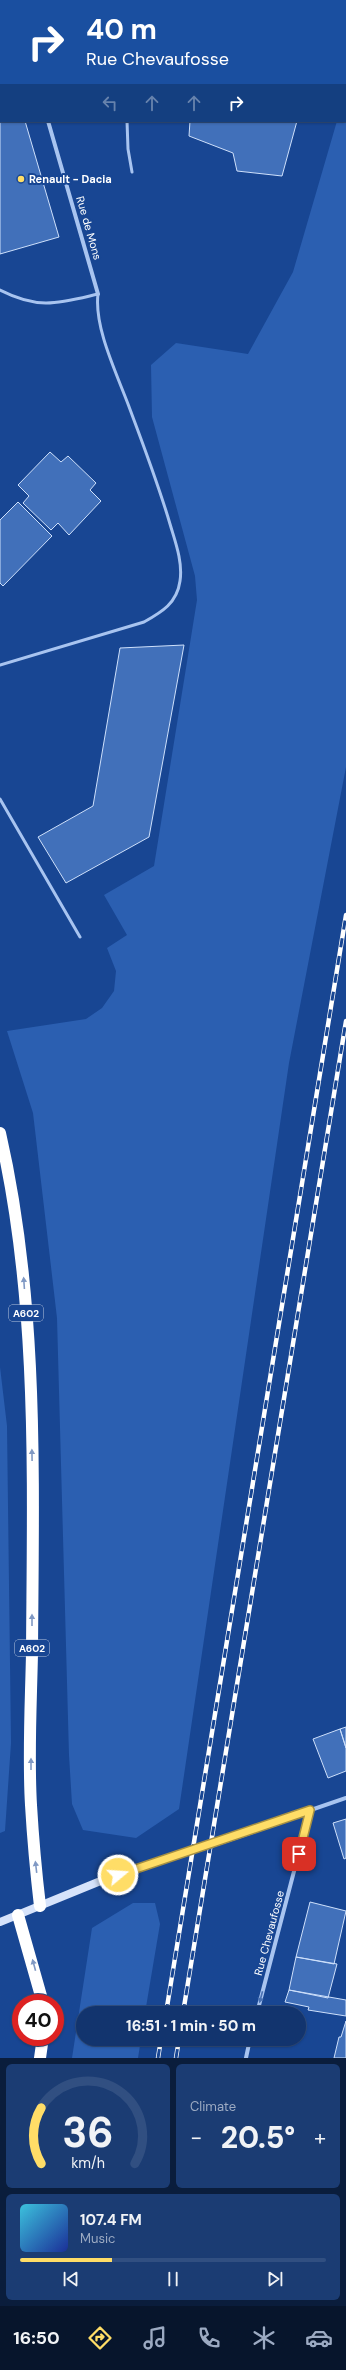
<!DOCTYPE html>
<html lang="en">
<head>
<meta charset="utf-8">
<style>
  body { margin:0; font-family:"DM Sans",sans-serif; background:#1b3c73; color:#f1f3f6; height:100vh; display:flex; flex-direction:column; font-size:15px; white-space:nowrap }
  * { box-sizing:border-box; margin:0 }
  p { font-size:13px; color:#9caac2 }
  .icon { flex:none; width:22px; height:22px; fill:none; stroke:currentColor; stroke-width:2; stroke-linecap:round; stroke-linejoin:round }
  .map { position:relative; height:2058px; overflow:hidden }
  .panel { display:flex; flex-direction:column; gap:6px; padding:6px; background:#0a1d3c; flex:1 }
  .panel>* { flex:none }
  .banner { position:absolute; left:0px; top:0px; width:346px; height:122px; box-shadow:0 1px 3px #0004,0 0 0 1px #314f81; background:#1a4fa0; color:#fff; overflow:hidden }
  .speed { position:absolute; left:12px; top:1994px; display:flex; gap:8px; font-size:20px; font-weight:700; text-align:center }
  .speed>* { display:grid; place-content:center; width:52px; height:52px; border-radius:50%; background:#12346e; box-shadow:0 1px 3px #0004,0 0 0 1px #314f81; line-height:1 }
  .speed .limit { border:6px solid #d22; background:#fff; color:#111 }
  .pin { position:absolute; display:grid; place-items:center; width:34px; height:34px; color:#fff; margin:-17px; border-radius:8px; box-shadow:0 2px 6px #0006 }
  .me { position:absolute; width:44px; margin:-22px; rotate:72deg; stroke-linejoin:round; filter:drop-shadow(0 0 3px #0008) }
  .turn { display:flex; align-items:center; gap:14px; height:84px; padding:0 20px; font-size:18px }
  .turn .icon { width:52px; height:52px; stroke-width:2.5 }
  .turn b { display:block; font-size:28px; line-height:34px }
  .lanes { display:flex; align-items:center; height:38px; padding:0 20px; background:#0003; justify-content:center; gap:20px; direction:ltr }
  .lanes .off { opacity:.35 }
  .big { font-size:30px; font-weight:800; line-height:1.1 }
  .panel .card { flex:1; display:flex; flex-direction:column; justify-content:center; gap:6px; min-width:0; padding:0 14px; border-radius:6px; background:#1b3c73 }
  .panel .dial { align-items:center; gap:0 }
  .dial svg { height:104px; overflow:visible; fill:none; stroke:#314f81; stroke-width:7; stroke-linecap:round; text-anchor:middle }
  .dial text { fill:#f1f3f6; stroke:none }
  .song { display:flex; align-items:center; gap:12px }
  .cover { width:48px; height:48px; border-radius:6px; background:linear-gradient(135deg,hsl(190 70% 55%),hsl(230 70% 35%)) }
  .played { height:4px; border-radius:2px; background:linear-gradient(90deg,#ffdd67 30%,#314f81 30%) }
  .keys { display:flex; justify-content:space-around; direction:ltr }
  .heat { display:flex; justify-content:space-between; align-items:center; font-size:22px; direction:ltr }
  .panel .tiles { flex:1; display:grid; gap:6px; grid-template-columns:1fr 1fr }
  .card:last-child { grid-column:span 2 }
  .trip { position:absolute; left:76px; top:2006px; width:230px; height:40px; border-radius:20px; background:#12346e; box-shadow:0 1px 3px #0004,0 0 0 1px #314f81; font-weight:800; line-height:40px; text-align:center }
  .menu { display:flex; height:64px; justify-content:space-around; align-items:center; background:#07152c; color:#9caac2 }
  .menu .icon { width:28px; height:28px }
  .menu .current { color:#ffdd67 }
  .menu b { font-size:18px; color:#f1f3f6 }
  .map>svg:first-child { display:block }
  .green { fill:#2b5fb1 }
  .building { fill:#4170ba; stroke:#cee0fb }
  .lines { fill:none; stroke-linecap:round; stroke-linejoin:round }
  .lane { stroke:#a8c4f0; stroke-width:3 }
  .street { stroke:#a8c4f0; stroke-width:4 }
  .secondary { stroke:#d6e3fb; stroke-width:8 }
  .highway { stroke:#fff; stroke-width:12 }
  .rail-casing { stroke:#fff; stroke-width:4.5 }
  .rail { stroke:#184693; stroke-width:3; stroke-dasharray:9; stroke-linecap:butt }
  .secondary-bridge { stroke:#d6e3fb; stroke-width:8 }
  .oneway { fill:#8099c4 }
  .oneway2 { fill:#4a72b4 }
  .route-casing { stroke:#a69043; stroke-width:10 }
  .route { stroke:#ffdd67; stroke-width:7 }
  .poi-dot { fill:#ffdd67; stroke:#184693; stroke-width:1.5 }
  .labels { text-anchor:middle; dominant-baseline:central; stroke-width:4; stroke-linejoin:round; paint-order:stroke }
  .shield { fill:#184693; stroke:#bac8df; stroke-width:1 }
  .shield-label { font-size:10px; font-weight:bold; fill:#fff }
  .poi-label { font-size:11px; font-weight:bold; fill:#fff; stroke:#184693; text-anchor:start }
  .street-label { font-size:11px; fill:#fff; stroke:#184693 }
</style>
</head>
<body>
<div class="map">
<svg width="346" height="2058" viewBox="0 0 346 2058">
  <rect width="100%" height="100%" fill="#184693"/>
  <path class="green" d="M346 89V767L289 1063 179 1809 136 1838 83 1830 72 1804 69 1755 57 1318 33 1113 7 1031 86 1019 102 1008 114 991 116 971 107 948 127 935 104 895 154 866 197 600 195 576 152 417 151 365 176 343 248 354 293 272 337 121H345Z
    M0 1367 7 1426 11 1743 5 1831 0 1833Z
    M133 1903H155L160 1924 145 2013H83V2039H141L138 2058H72L92 1928Z"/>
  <path class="building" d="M211 0H318L210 1Z
    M0 34 1 121H25L59 237 0 254Z
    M190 121H297L282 176 237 171 233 153 189 136Z
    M50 452 61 462 68 456 96 483 90 490 101 501 69 535 58 523 51 530 23 503 29 496 18 485Z
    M18 502 52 536 3 586 0 583V520Z
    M184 645 149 837 66 883 38 837 93 806 120 648Z
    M346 1727V1748L340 1729Z
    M340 1729 346 1748V1771L328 1778 313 1739Z
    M346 1819V1858L344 1859 333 1823Z
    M310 1902 346 1911 334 1964 296 1957Z
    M296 1957 337 1964 328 1998 289 1990Z
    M289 1990 346 2000V2016L308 2010 309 2007 285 2002Z
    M346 2021V2058H334L339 2037H341Z"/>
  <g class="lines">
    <path class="lane" d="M146 1V0
      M331 1V0
      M127 121 128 149 132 172
      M0 290C39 310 59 303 98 294 94 327 116 372 128 404 143 444 158 483 170 524 175 541 183 562 180 581 177 603 162 612 144 622L0 665
      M0 799 80 937"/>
    <path class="street" d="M12 0 13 1
      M55 1V0
      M48 121 98 294
      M279 1821 346 1798
      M257 2013 310 1810
      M246 2058 250 2039"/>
    <path class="secondary" d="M0 1922 103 1880"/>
    <path class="highway" d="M0 1133C39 1303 33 1480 32 1653 31 1703 28 1755 31 1805 33 1839 36 1872 40 1906
      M18 1915 43 2003
      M40 2058 43 2037"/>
    <defs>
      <path id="rail" d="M166 2013 346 915
        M183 2013 346 1021
        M158 2058 161 2039
        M176 2058 179 2039"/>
    </defs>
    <use href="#rail" class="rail-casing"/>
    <use href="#rail" class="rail"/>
    <path class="secondary-bridge" d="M103 1880 279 1821"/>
  </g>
  <defs><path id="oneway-solid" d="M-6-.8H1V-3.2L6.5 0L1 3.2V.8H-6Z"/></defs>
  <g class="oneway">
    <use href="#oneway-solid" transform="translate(24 1283) rotate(-94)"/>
    <use href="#oneway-solid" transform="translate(32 1455) rotate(-91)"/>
    <use href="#oneway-solid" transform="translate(32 1620) rotate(-90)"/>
    <use href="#oneway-solid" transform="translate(31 1764) rotate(-90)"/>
    <use href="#oneway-solid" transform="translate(36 1867) rotate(-97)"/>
    <use href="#oneway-solid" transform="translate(34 1965) rotate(-105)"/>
  </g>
  <use class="oneway2" href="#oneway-solid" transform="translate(261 1997) rotate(105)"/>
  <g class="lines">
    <defs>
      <path id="route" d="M118 1875 310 1810 299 1854"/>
    </defs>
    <use href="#route" class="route-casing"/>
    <use href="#route" class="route"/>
  </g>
  <circle class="poi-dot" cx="21" cy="179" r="4"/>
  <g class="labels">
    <g class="shield">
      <rect x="9" y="1305" width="34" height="16" rx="3"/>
      <rect x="15" y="1640" width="34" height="16" rx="3"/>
    </g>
    <g class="shield-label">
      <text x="26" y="1313">A602</text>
      <text x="32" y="1648">A602</text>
    </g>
    <g class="poi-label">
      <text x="29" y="179">Renault - Dacia</text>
    </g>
    <g class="street-label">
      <text transform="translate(89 228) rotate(74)">Rue de Mons</text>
      <text transform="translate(269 1933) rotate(-75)">Rue Chevaufosse</text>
    </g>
  </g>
</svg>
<div class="speed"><div class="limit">40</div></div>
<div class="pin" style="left:299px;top:1854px;background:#d93025"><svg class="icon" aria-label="arrive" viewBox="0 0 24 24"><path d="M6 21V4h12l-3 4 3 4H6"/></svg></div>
<svg class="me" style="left:118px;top:1875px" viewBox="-20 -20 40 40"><circle r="17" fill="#ffdd67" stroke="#fff" stroke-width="3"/><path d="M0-11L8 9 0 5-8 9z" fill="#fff"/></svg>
<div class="trip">16:51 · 1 min · 50 m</div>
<div class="banner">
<div class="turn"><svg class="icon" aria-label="right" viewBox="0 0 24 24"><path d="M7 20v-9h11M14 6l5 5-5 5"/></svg><div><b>40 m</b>Rue Chevaufosse</div></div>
<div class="lanes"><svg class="icon off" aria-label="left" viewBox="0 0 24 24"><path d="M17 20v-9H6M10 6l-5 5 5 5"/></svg><svg class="icon off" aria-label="ahead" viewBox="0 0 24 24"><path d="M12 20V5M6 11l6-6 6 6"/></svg><svg class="icon off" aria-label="ahead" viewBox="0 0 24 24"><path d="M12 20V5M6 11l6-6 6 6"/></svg><svg class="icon" aria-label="right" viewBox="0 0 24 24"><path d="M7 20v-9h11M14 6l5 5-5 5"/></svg></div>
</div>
</div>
<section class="panel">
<div class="tiles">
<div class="card dial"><svg viewBox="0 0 100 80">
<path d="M14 69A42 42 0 1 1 86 69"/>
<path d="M14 69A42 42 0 0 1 14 26" stroke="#ffdd67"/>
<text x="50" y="56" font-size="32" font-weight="700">36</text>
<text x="50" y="72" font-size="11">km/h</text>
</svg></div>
<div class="card"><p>Climate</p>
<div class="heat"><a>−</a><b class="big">20.5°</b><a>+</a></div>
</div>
<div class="card">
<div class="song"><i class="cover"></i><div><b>107.4 FM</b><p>Music</p></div></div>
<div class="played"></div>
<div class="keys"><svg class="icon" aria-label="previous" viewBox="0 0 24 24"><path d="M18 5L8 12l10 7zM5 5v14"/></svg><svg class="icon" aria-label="pause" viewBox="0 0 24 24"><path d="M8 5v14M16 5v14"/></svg><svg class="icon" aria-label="next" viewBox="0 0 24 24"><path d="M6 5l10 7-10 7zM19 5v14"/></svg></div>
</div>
</div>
</section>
<nav class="menu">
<b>16:50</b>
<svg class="icon current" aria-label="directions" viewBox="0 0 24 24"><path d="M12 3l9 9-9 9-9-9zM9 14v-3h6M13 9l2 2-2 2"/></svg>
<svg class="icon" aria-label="music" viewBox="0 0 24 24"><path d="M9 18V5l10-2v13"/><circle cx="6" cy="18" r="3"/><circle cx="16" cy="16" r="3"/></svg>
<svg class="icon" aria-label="phone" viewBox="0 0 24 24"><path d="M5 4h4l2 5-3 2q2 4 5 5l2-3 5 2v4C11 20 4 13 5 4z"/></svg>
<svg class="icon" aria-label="climate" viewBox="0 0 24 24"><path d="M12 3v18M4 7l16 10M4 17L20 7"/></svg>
<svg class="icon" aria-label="car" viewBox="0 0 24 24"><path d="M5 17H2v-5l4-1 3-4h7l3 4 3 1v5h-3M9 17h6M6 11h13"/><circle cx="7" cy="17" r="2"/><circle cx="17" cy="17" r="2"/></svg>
</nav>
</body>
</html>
